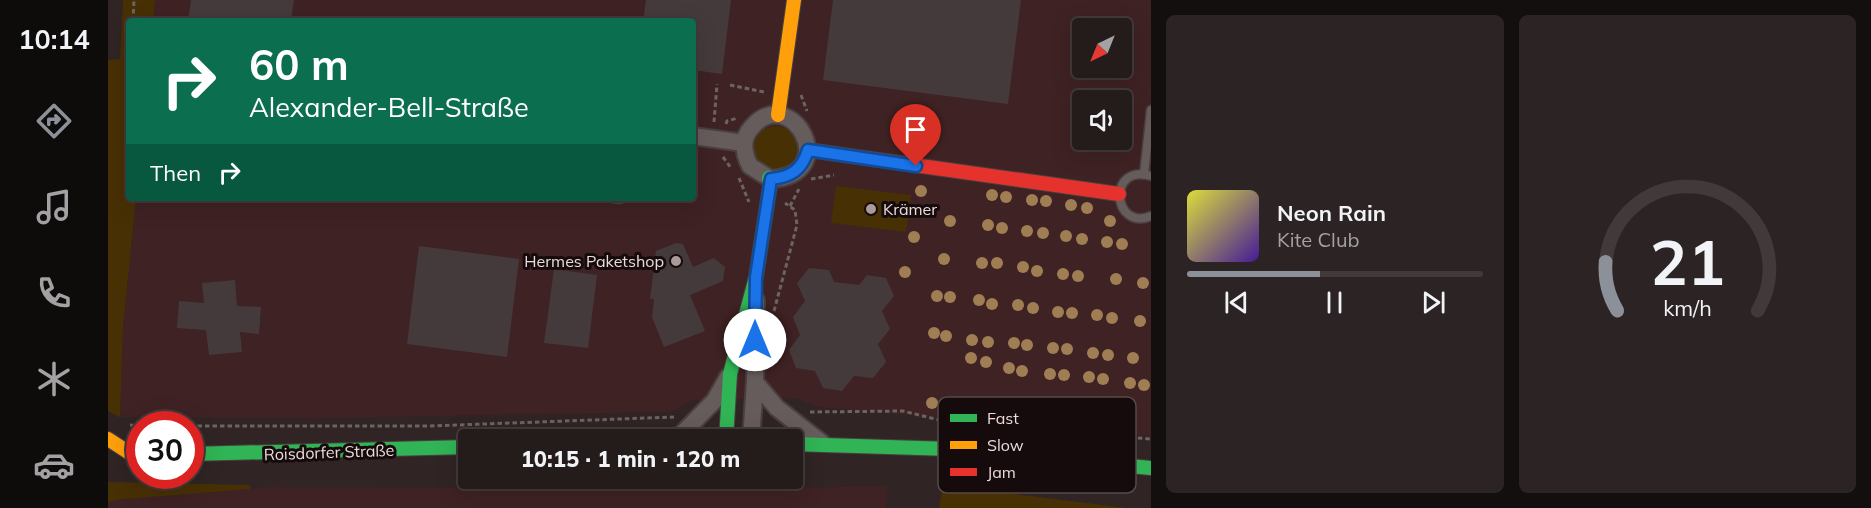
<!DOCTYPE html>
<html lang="en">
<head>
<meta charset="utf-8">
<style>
  body { margin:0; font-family:Mulish,sans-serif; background:#2c2424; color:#f1f3f6; height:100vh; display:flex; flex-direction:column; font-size:22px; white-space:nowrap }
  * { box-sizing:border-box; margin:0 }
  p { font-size:20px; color:#a3a1a3 }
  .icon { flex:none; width:33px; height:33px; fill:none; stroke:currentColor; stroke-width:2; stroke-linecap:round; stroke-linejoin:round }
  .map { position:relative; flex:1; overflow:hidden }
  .details { display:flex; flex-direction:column; gap:15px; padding:15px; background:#140f0f; width:720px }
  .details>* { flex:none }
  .guide { position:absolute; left:18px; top:18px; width:570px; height:183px; border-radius:6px; box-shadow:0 6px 24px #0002,0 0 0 2px #41393a; background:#0b6e4f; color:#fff; overflow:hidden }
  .needle { width:39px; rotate:223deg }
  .fabs { position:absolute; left:964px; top:18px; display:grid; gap:12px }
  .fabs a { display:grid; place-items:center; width:60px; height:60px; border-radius:6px; background:#241b1b; box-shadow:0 6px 24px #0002,0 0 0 2px #41393a; font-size:30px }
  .speed { position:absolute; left:18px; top:411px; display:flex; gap:12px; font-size:30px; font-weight:700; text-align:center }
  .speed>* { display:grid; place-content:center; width:78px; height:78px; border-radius:50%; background:#241b1b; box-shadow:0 6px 24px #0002,0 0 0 2px #41393a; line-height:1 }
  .speed .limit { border:9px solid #d22; background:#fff; color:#111 }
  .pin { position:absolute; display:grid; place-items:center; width:51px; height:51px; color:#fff; margin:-62px -26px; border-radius:50% 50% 50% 0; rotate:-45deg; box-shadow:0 0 6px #0007 }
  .pin .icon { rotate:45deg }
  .me { position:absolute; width:66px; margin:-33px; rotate:0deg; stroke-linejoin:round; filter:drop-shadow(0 0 4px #0008) }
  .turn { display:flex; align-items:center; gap:21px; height:126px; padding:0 24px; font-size:27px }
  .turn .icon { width:78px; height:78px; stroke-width:2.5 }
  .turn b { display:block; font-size:42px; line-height:51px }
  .then { display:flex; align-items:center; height:57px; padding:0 24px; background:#0003; gap:12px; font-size:22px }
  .details .widget { flex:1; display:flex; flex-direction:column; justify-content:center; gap:9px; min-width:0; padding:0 21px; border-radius:9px; background:#2c2424 }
  .details .dial { align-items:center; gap:0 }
  .dial svg { height:156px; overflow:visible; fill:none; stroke:#41393a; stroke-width:7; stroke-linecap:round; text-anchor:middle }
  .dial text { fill:#f1f3f6; stroke:none }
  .song { display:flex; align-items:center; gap:18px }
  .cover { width:72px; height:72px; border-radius:9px; background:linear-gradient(135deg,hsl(60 70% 55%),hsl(260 70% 35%)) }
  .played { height:6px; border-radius:3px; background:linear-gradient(90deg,#8c9099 45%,#41393a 45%) }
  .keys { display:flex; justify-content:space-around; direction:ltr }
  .details .tiles { flex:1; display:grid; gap:15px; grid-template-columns:repeat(2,1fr) }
  .trip { position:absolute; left:350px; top:429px; width:345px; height:60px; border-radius:6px; background:#241b1b; box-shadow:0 6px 24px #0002,0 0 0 2px #41393a; font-weight:800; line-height:60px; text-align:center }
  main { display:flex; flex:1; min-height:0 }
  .menu { display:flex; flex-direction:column; width:108px; justify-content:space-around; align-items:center; background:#0e0b0b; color:#a3a1a3 }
  .menu .icon { width:42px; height:42px }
  .menu .on { color:#8c9099 }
  .menu b { font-size:27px; color:#f1f3f6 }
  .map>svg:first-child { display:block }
  .built { fill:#3f2223; fill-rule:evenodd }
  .green { fill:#483005 }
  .building { fill:#443a3c }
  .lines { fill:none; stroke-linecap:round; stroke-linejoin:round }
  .lane-casing { stroke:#493f3f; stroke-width:11 }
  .street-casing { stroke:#493f3f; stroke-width:20 }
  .fast-casing { stroke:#493f3f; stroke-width:16 }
  .slow-casing { stroke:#493f3f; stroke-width:16 }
  .jam-casing { stroke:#493f3f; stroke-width:16 }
  .path { stroke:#6c6363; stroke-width:3; stroke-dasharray:4.5 3; stroke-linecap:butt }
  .lane { stroke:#675c5c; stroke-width:8 }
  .street { stroke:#675c5c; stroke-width:16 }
  .fast { stroke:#30b455; stroke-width:14 }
  .slow { stroke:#ff9f0a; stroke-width:14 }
  .jam { stroke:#e5322d; stroke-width:14 }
  .tree { fill:#a07e54 }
  .route-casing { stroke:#114b97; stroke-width:15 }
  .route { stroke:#1a73e8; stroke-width:10 }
  .poi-dot { fill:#aa9b9a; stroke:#160b0c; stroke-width:2 }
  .labels { text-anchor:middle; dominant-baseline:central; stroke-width:6; stroke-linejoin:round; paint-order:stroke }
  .poi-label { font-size:16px; fill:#ebdbda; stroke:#160b0c; text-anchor:start }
  .street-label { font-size:16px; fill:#ebdbda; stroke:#160b0c }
  .key { fill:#160b0c; stroke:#56494a; stroke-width:1.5 }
  .key-label { font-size:16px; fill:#ebdbda }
</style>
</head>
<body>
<main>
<nav class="menu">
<b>10:14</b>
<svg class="icon on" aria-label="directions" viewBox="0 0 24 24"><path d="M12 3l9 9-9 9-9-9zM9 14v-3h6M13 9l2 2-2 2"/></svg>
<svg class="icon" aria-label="music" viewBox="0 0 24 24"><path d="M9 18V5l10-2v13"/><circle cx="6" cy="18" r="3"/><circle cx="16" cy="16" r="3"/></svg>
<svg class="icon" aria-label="phone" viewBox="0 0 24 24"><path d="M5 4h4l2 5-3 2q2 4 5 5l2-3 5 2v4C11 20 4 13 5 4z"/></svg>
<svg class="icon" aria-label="climate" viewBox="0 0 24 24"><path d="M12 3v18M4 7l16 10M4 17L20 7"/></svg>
<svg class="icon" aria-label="car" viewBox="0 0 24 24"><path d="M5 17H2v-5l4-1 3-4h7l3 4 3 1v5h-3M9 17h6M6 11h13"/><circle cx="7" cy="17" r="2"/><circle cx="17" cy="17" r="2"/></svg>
</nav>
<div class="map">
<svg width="1043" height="508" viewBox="0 0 1043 508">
  <rect width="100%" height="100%" fill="#302424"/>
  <path class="built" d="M47 0H1043V436L710 407 687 398 585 400 563 412 213 418 12 417 15 328 28 198H585V21H45ZM975 28H1014V68H975ZM975 100H1014V140H975Z
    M780 486 778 508H0V503L6 500 165 487 622 489Z"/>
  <path class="green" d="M15 0H47L45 21H21V198H28L15 328 12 417 0 411V60L12 59Z
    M646 148a22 22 0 1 1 44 0a22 22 0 1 1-44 0Z
    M728 186 803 195 798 232 723 223Z
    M0 482 142 485V489L6 500 0 503Z
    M835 485 1019 508H831Z"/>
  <path class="building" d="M83 0H186L183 21H80Z
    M538 0H623L614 74 585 70V21H535Z
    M725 0H913L900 104 715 80Z
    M568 243 575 244 585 267 606 258 617 267 615 281 582 295 597 331 556 347 544 317 546 299H542L548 251Z
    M311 246 411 259 399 357 299 344Z
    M701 268 721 270 726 282 751 285 759 275 778 278 786 296 774 311 782 329 770 344 778 362 765 378 746 376 734 391 715 388 707 371 688 368 681 350 692 335 685 317 697 301 689 283Z
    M446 269 489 275 480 348 436 343Z
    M127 280 129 306 153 307 151 334 132 332 134 352 101 355 98 330 69 328 71 301 96 303 94 283Z"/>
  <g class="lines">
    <defs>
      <path id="lane" d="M1036 174 1043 110
        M1043 176C998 163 1005 232 1043 216
        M504 198 512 199"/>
      <path id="street" d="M585 136 636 143
        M661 178 642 166C635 152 633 139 644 127 682 82 736 174 663 179
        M647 382 669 408 714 443
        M568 440 607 400 620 377
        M643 440 647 382 648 300"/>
      <path id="fast" d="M618 440 622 374 648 277 663 179 661 178
        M684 444 843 449 1043 468
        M82 454 360 447"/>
      <path id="slow" d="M670 115 686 0
        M0 439 23 454"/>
      <path id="jam" d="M700 150 1011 194"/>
    </defs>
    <use href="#lane" class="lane-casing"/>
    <use href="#street" class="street-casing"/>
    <use href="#fast" class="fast-casing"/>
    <use href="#slow" class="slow-casing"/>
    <use href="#jam" class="jam-casing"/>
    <path class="path" d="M25 21 26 0
      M622 85 656 92
      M693 95 699 111
      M606 122 609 84
      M618 124 619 121 630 118
      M615 157 623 168
      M631 178 641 202
      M703 179 726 175
      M682 206 691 189
      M666 311 689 225 687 210 677 203
      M702 412 795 411 847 424 1043 439
      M22 425 32 426
      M82 426H322L566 417"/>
    <use href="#lane" class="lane"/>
    <use href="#street" class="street"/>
    <use href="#fast" class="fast"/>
    <use href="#slow" class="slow"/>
    <use href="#jam" class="jam"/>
  </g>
  <g class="tree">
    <circle cx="813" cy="191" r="6"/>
    <circle cx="884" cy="195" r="6"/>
    <circle cx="898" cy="197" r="6"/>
    <circle cx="924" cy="200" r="6"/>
    <circle cx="938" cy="201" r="6"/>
    <circle cx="963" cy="205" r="6"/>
    <circle cx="979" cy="208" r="6"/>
    <circle cx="842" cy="221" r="6"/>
    <circle cx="1002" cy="221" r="6"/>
    <circle cx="880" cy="225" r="6"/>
    <circle cx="894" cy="228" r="6"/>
    <circle cx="919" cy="231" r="6"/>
    <circle cx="935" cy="233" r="6"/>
    <circle cx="958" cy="236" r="6"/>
    <circle cx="806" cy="237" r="6"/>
    <circle cx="974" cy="239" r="6"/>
    <circle cx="999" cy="242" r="6"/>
    <circle cx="1014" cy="244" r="6"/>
    <circle cx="836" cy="259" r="6"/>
    <circle cx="874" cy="263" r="6"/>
    <circle cx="889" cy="263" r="6"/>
    <circle cx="915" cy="267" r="6"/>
    <circle cx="929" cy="271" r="6"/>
    <circle cx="797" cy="272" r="6"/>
    <circle cx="955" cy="274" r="6"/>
    <circle cx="970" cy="276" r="6"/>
    <circle cx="1008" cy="279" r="6"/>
    <circle cx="1035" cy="283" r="6"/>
    <circle cx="829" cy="296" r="6"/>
    <circle cx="842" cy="297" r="6"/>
    <circle cx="871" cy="300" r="6"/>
    <circle cx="884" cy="304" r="6"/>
    <circle cx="910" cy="305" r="6"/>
    <circle cx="925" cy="308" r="6"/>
    <circle cx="950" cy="312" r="6"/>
    <circle cx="964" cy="313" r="6"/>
    <circle cx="989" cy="315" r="6"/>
    <circle cx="1004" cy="318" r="6"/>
    <circle cx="1032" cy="321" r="6"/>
    <circle cx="826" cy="333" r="6"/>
    <circle cx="838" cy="336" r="6"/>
    <circle cx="864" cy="340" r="6"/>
    <circle cx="880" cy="342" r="6"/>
    <circle cx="906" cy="343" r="6"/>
    <circle cx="919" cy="345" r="6"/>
    <circle cx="945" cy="348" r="6"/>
    <circle cx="959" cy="349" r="6"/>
    <circle cx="985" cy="353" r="6"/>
    <circle cx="1000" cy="355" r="6"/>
    <circle cx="863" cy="358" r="6"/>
    <circle cx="1025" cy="358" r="6"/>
    <circle cx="878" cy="362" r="6"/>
    <circle cx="901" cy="368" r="6"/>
    <circle cx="914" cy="371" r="6"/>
    <circle cx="942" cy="374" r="6"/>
    <circle cx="956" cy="375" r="6"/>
    <circle cx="981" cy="377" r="6"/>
    <circle cx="995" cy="379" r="6"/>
    <circle cx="1022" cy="383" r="6"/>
    <circle cx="1036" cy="385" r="6"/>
    <circle cx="824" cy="403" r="6"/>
  </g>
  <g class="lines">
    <defs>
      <path id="route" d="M647 340 648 277 663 179C683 177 694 170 700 150L808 166"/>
    </defs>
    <use href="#route" class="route-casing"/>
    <use href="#route" class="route"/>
  </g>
  <g class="poi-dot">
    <circle cx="763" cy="209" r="6"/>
    <circle cx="568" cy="261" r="6"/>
  </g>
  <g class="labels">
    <g class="poi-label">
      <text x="775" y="209">Krämer</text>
      <text x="556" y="261" text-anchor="end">Hermes Paketshop</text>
    </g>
    <g class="street-label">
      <text transform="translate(221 452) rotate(-2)">Roisdorfer Straße</text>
    </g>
  </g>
  <rect x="830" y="397" width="198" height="96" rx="9" class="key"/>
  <rect x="842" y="414" width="27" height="8" fill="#30b455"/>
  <rect x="842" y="441" width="27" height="8" fill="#ff9f0a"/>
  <rect x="842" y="468" width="27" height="8" fill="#e5322d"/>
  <g class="key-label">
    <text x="879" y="424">Fast</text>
    <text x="879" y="451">Slow</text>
    <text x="879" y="478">Jam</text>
  </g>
</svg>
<div class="fabs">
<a><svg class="needle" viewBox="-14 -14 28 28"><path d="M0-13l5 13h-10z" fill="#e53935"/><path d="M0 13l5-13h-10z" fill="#a3a1a3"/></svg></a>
<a><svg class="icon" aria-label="sound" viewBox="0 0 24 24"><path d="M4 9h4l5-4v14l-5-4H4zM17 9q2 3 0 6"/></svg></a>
</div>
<div class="speed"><div class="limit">30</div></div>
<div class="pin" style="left:808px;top:166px;background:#d93025"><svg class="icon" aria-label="arrive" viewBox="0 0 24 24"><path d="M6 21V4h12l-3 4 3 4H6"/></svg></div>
<svg class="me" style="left:647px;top:340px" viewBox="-20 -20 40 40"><circle r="19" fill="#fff"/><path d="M0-13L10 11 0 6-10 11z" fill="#1a73e8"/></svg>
<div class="trip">10:15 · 1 min · 120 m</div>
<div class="guide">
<div class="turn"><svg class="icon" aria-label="right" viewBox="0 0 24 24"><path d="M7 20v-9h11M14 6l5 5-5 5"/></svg><div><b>60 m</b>Alexander-Bell-Straße</div></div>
<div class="then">Then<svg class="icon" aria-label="right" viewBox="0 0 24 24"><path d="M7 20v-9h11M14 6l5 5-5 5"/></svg></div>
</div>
</div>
<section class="details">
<div class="tiles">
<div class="widget">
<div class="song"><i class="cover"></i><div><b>Neon Rain</b><p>Kite Club</p></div></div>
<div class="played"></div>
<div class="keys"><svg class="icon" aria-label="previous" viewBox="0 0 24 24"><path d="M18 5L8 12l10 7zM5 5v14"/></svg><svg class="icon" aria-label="pause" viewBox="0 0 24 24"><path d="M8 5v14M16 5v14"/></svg><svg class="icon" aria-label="next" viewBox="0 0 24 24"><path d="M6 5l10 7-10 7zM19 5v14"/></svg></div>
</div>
<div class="widget dial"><svg viewBox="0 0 100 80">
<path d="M14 69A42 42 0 1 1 86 69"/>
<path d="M14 69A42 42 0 0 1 8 44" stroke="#8c9099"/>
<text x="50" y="56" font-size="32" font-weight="700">21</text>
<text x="50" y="72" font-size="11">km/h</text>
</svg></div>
</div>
</section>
</main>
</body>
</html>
